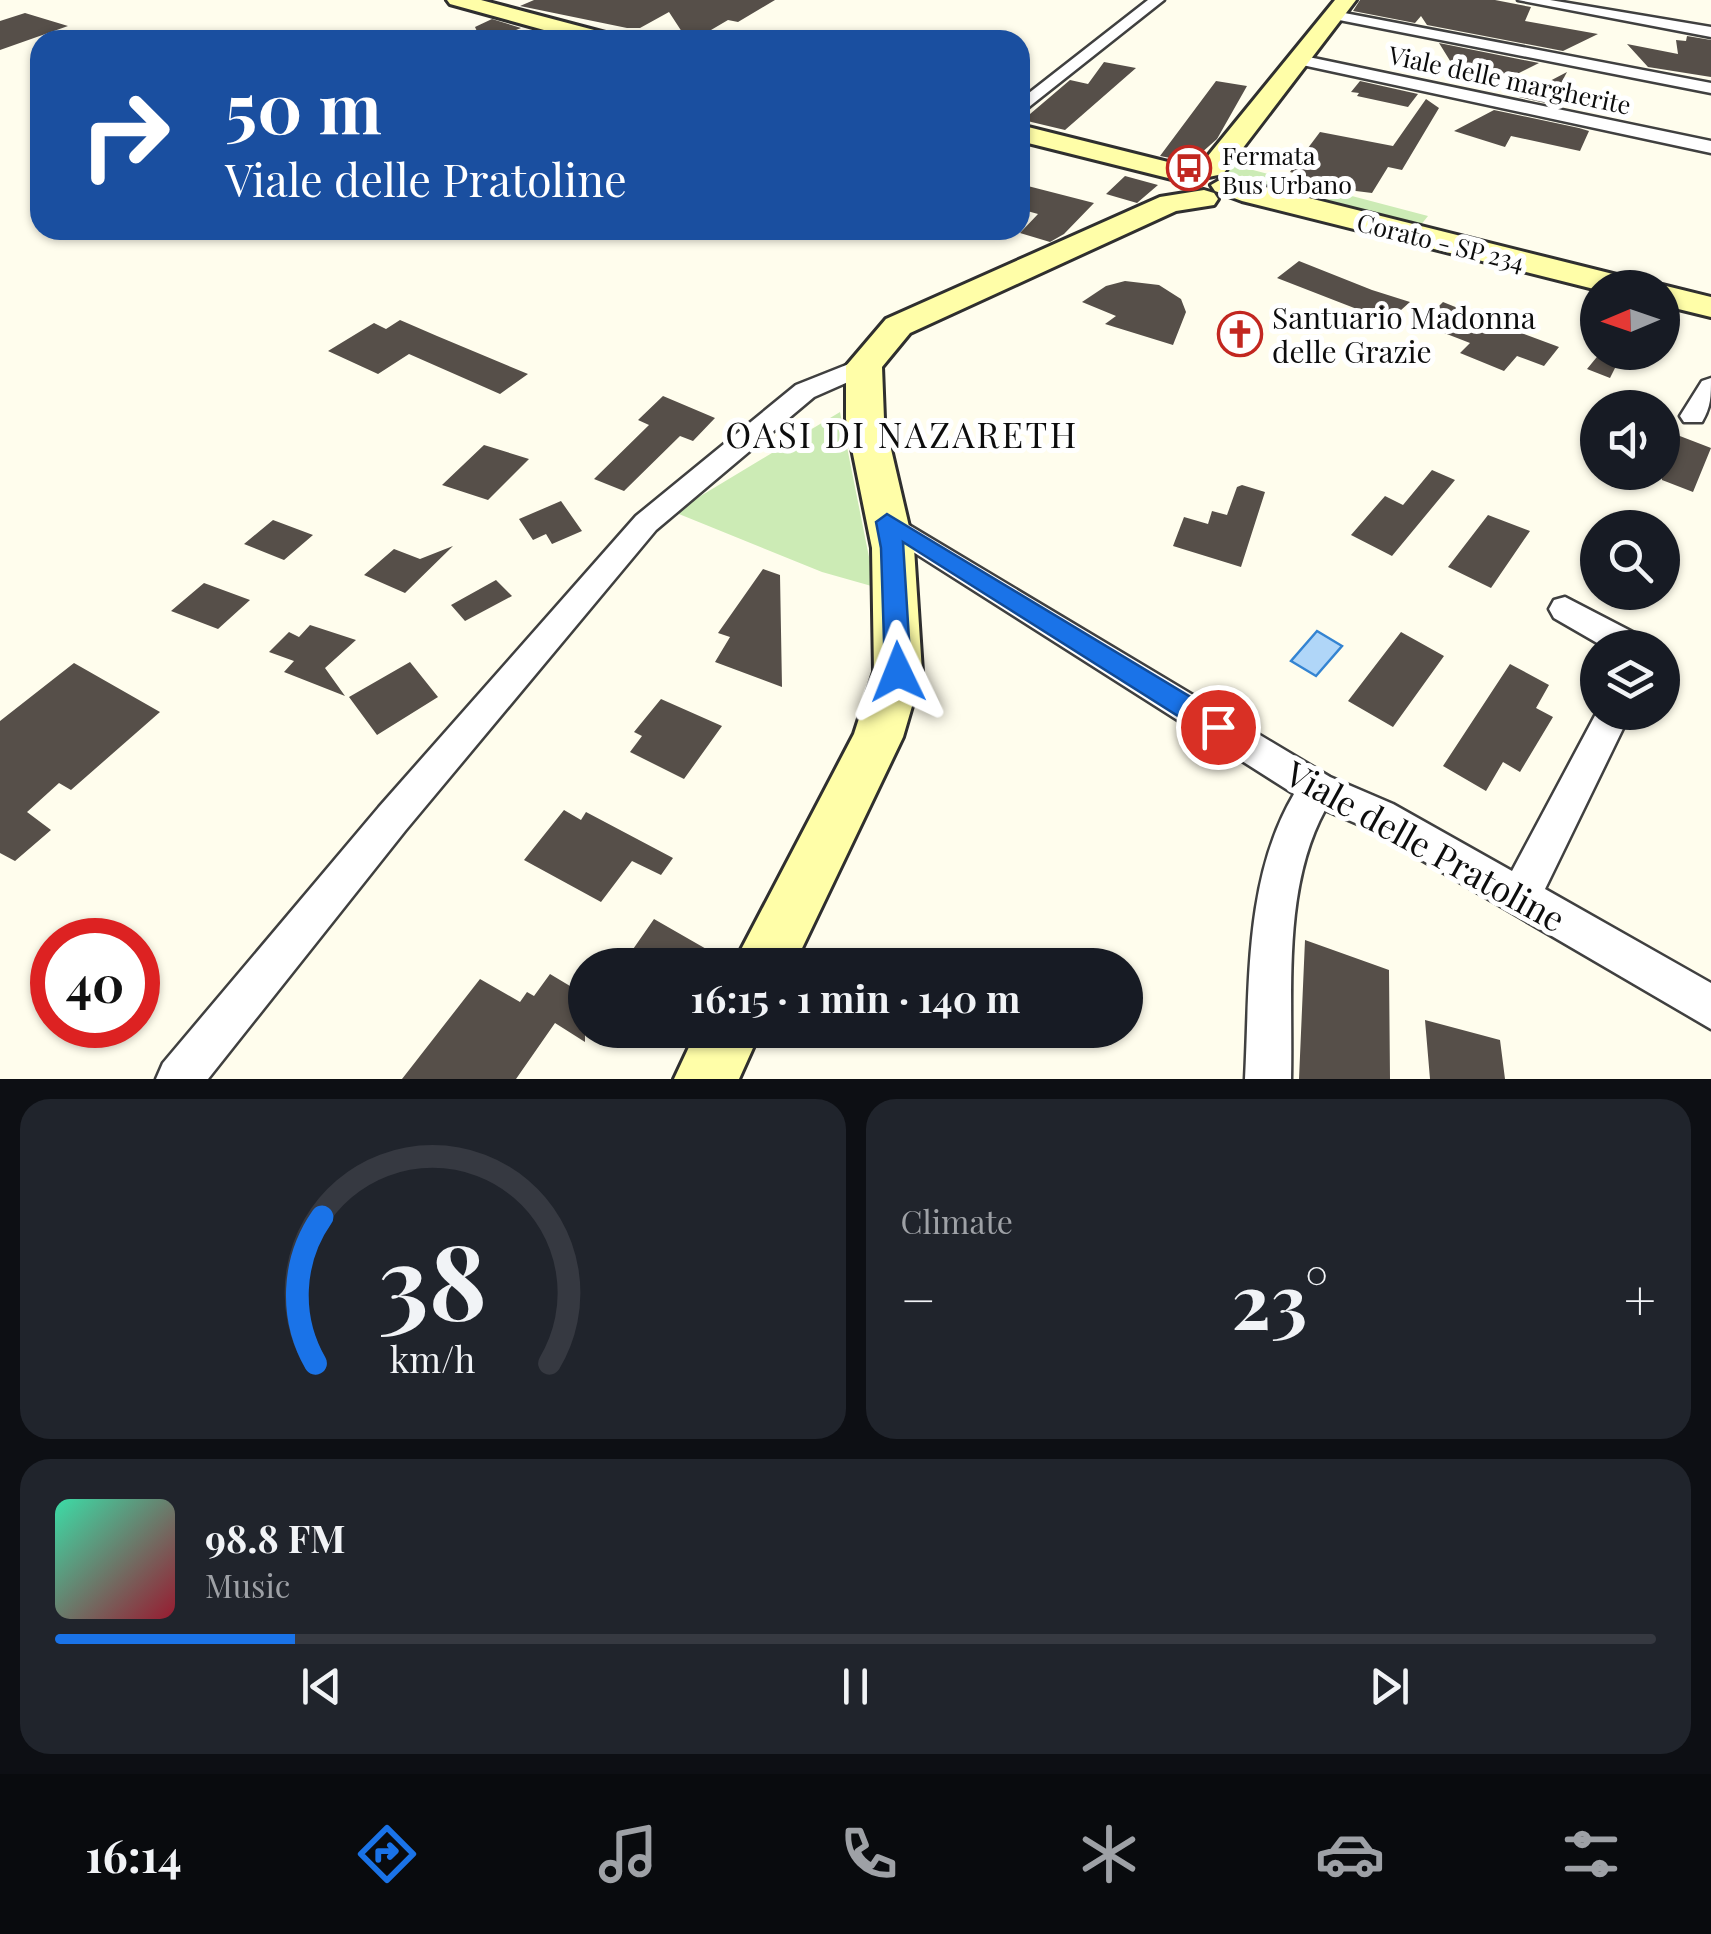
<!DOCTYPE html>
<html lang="en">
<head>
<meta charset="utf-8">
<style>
  body { margin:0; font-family:"Playfair Display",serif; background:#20242c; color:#f1f3f6; height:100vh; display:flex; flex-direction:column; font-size:38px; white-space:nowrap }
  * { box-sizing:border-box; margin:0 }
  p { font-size:32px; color:#9ea1a6 }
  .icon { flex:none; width:55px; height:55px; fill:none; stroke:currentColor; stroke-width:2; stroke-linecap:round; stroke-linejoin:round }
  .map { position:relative; height:1079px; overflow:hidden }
  .panel { display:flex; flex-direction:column; gap:20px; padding:20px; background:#0d0f14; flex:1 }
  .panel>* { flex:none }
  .guide { position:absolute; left:30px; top:30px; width:1000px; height:210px; border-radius:30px; box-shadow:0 2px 8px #0004; background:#1a4fa0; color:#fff; overflow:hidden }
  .needle { width:65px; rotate:268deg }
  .controls { position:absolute; left:1580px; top:270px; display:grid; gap:20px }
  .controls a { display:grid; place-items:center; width:100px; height:100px; border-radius:50%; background:#171b24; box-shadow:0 2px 8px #0004; font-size:50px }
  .speed { position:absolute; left:30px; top:918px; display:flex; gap:20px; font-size:50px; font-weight:700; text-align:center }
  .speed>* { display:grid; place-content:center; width:130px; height:130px; border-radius:50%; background:#171b24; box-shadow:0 2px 8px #0004; line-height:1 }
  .speed .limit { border:15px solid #d22; background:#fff; color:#111 }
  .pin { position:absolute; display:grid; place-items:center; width:85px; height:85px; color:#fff; margin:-42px; border:5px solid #fff; border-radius:50%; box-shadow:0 2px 10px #0007 }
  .me { position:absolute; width:110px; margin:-55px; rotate:358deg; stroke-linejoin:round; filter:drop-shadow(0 0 8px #0008) }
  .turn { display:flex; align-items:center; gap:35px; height:210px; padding:0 30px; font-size:45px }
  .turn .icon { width:130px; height:130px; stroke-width:2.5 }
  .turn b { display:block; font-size:70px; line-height:85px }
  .big { font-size:75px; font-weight:700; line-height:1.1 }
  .panel .card { flex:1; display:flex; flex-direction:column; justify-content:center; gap:15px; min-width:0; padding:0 35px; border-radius:30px; background:#20242c }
  .panel .dial { align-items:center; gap:0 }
  .dial svg { height:260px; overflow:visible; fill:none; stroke:#363941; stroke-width:7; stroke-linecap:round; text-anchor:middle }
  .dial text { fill:#f1f3f6; stroke:none }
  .song { display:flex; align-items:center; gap:30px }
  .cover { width:120px; height:120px; border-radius:15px; background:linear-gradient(135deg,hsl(160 70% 55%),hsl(350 70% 35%)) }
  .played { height:10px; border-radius:5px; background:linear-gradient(90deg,#1a73e8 15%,#363941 15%) }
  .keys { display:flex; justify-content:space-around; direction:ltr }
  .heat { display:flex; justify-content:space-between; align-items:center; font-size:55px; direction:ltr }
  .panel .tiles { flex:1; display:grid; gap:20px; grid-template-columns:1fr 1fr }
  .card:last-child { grid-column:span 2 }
  .trip { position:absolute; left:568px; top:948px; width:575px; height:100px; border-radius:50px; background:#171b24; box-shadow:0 2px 8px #0004; font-weight:700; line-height:100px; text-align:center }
  .tabs { display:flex; height:160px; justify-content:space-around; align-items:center; background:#090b0e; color:#9ea1a6 }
  .tabs .icon { width:70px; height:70px }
  .tabs .selected { color:#1a73e8 }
  .tabs b { font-size:45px; color:#f1f3f6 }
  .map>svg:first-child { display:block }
  .green { fill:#ccebb5 }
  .water { fill:#b0d6f8; stroke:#3484d2; stroke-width:2.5 }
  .building { fill:#564f49 }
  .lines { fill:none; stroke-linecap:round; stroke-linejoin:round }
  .street-casing { stroke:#404040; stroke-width:5 }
  .secondary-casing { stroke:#2f2f2f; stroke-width:6 }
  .street { fill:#fff; fill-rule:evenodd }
  .secondary { fill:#fffea8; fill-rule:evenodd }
  .route { fill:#1a73e8; stroke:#114b97; stroke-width:2.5 }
  .labels { text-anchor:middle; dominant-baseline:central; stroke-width:10; stroke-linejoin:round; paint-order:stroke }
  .far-street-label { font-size:25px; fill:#0d0d0d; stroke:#fff }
  .far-poi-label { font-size:25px; fill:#0d0d0d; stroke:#fff; text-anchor:start }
  .poi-label { font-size:30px; fill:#0d0d0d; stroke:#fff; text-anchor:start }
  .quarter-label { font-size:35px; letter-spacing:2.5px; fill:#0d0d0d; stroke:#fff }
  .near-street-label { font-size:35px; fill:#0d0d0d; stroke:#fff }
</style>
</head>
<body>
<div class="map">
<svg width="1711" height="1079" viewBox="0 0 1711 1079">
  <rect width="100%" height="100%" fill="#fffded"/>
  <path class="green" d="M1234 165 1428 216 1420 226 1224 176Z
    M840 412 875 587 822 572 674 512Z"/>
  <path class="water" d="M1317 631 1342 646 1316 676 1291 661Z"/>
  <path class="building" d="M534 0H775L738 22 728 20 711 30H694L684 35 669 12 640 28H627L520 6Z
    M1360 0H1495L1531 7 1525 21 1598 34 1563 51 1427 25 1421 16 1415 23 1353 11Z
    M25 13 68 26 0 50V21Z
    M492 19 521 28 491 40H481L475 27Z
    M1687 36 1711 40V77L1648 67 1627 44 1678 54 1676 40 1686 41Z
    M1439 43 1539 63 1501 82 1457 72Z
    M1104 62 1136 68 1065 130 1023 120 1070 80 1088 84Z
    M1567 72 1550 104 1519 97Z
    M1216 81 1247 86 1217 139 1191 162 1160 156Z
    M1360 81 1418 94 1408 107 1357 96 1359 93 1351 92Z
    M1426 99 1439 108 1402 170 1388 167 1372 193 1348 190 1290 172 1320 132 1393 146Z
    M1494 110 1579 128 1589 131 1580 151 1511 136 1505 147 1454 131Z
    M1125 176 1158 185 1137 203 1106 194Z
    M1020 184 1094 203 1064 234 1050 242 1020 233 1038 214 1020 209Z
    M1299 261 1372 290 1410 302 1391 319 1380 318 1277 278Z
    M1125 281 1159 285 1181 299 1186 312 1173 345 1105 324 1116 316 1082 302 1106 286Z
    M1443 302 1495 323 1559 347 1544 366 1517 356 1504 371 1460 353 1470 343 1421 324Z
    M400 320 437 336 528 374 500 394 409 354 378 374 328 351 374 323 386 329Z
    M1601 352H1623L1610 378 1587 369Z
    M663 396 715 418 693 441 680 436 624 491 594 479 649 425 638 420Z
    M1672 433 1711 448 1693 492 1662 480V449Z
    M484 445 529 459 488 500 442 485Z
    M1432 470 1455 480 1392 556 1351 535 1385 496 1403 505Z
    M1242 485 1265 492 1241 567 1173 546 1184 517 1208 524 1212 511 1227 515 1237 487Z
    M561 501 582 531 552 544 546 534 533 540 519 519Z
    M1488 515 1530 531 1491 588 1448 567Z
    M273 520 313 535 284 560 244 544Z
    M453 546 405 593 364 575 394 549 420 559Z
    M763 569 780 575 782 687 715 662 730 637 718 633Z
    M496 580 512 596 465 621 451 605Z
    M204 583 250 600 218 629 171 611Z
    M310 625 356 640 325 668 345 696 284 672 294 661 269 652 289 632 299 637Z
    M1401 632 1444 656 1393 727 1348 701Z
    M410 662 438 697 377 735 349 697Z
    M74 663 160 712 71 790 59 783 27 812 51 830 15 861 0 853V721Z
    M1510 664 1549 685 1536 708 1553 717 1520 772 1503 762 1486 791 1443 766Z
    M661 699 722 726 684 779 630 752 642 736 634 732Z
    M564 810 581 820 586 812 673 858 661 875 632 861 601 902 524 860Z
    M654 919 708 950 699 965H622Z
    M1305 940 1389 970 1390 1079H1299Z
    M550 974 585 995V1042L555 1023 516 1079H402L480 979 520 1002 527 992 534 996Z
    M1425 1020 1500 1040 1505 1079H1430Z"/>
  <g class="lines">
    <defs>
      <path id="street" d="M1148 0H1164L1020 114V100Z
        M1518 0H1550L1711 27V37Z
        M1334 11 1711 83V93L1329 18V12Z
        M1299 55 1711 141V153L1293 63V57Z
        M864 358 877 366 873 371 814 397 656 530 405 831 208 1079H156L163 1063 379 807 636 516 796 385Z
        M1711 378C1711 396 1711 407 1702 422H1684L1680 416 1702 381Z
        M887 512 1330 777 1393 804 1512 871 1598 710 1631 712 1545 889 1711 983V1029L1367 828 1325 810C1282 889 1293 992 1291 1079H1245C1250 984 1244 879 1294 794L877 529 872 522 877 515Z
        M1565 597 1646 639 1650 648H1606L1554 618 1549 609 1554 600Z"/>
      <path id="secondary" d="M447 0H481L613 35 616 40H580L450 4Z
        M1335 0H1356L1223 174 1184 182 1020 141V125L1188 167 1203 162Z
        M1225 177 1641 281 1646 288 1598 290 1242 201 1215 191 1211 185Z
        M1204 190 1214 193 1218 199 1214 205 1176 211 910 333 882 367 884 419 914 548 922 672 903 737 794 965H733L854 734 874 672 872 548 846 419V366L886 319 1160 197Z
        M1662 285 1711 297V317L1662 305V288H1653Z
        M697 1030H761L739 1079H674Z"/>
    </defs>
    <use href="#street" class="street-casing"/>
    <use href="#secondary" class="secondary-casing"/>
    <use href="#street" class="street"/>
    <use href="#secondary" class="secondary"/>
  </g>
  <path class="route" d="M887 514 1227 719 1231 727 1227 735 1218 738 1208 735 903 542 911 672 907 679H889L885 672 881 548 876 522Z"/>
  <defs>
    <symbol id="bus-ring" viewBox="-11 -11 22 22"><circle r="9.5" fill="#fff" stroke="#c22720" stroke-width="1.5"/><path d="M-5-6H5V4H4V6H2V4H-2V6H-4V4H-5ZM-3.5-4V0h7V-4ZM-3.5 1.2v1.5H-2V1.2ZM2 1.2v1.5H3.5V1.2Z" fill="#c22720"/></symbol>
    <symbol id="church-ring" viewBox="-11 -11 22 22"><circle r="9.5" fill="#fff" stroke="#c22720" stroke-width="1.5"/><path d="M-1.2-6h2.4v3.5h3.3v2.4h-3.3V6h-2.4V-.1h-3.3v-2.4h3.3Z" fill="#c22720"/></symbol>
  </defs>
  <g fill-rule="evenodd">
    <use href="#bus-ring" x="1164" y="143" width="50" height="50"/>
    <use href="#church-ring" x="1215" y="309" width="50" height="50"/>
  </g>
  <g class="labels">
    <g class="far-street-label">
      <text transform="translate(1510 79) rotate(12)">Viale delle margherite</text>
      <text transform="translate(1441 241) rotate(14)">Corato - SP 234</text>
    </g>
    <g class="far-poi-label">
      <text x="1222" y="154">Fermata<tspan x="1222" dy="29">Bus Urbano</tspan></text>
    </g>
    <g class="poi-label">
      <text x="1272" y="317">Santuario Madonna<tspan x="1272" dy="34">delle Grazie</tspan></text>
    </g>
    <g class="quarter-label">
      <text x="902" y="433">OASI DI NAZARETH</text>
    </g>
    <g class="near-street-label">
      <text transform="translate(1426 845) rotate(29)">Viale delle Pratoline</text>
    </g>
  </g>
</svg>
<div class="controls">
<a><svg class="needle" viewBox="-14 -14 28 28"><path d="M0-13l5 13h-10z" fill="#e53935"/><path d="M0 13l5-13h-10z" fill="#9ea1a6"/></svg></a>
<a><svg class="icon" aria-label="sound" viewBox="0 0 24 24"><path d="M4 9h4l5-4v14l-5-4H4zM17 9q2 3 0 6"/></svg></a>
<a><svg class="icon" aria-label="search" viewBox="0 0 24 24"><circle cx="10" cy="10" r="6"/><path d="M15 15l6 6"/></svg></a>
<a><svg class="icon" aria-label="layers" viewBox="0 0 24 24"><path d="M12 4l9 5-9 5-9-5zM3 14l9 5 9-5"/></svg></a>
</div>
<div class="speed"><div class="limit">40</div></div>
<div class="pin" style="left:1218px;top:727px;background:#d93025"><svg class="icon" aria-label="arrive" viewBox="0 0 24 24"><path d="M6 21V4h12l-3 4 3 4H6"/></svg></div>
<svg class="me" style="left:898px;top:672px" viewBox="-20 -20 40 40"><path d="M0-17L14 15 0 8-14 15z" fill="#1a73e8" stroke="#fff" stroke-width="4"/></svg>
<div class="trip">16:15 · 1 min · 140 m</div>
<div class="guide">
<div class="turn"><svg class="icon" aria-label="right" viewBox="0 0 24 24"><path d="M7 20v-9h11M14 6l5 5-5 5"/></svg><div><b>50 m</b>Viale delle Pratoline</div></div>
</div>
</div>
<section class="panel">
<div class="tiles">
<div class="card dial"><svg viewBox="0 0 100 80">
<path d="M14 69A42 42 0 1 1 86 69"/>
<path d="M14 69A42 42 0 0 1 16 24" stroke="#1a73e8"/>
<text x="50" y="56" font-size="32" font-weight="700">38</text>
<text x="50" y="72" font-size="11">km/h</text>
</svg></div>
<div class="card"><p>Climate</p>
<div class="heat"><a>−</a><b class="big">23°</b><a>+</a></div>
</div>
<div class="card">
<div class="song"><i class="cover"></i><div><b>98.8 FM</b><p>Music</p></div></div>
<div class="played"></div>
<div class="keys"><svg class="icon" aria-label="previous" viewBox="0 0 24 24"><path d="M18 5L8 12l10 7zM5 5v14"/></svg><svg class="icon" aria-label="pause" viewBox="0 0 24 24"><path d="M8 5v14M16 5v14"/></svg><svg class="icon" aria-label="next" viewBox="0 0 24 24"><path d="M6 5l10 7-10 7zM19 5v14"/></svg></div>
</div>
</div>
</section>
<nav class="tabs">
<b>16:14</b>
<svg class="icon selected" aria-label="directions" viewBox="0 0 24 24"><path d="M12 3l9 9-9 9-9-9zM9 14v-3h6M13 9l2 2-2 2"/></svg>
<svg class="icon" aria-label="music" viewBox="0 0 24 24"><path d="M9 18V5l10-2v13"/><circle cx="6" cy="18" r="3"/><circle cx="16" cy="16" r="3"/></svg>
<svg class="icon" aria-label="phone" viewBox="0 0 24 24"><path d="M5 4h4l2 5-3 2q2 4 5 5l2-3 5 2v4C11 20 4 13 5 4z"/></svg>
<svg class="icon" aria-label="climate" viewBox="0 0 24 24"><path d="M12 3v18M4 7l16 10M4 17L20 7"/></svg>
<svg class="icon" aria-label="car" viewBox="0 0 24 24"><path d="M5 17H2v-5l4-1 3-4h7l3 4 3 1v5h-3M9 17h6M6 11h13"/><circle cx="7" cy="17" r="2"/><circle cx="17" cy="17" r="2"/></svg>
<svg class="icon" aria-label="filters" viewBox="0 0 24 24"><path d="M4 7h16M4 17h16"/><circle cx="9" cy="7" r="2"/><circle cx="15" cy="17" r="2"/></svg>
</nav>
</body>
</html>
